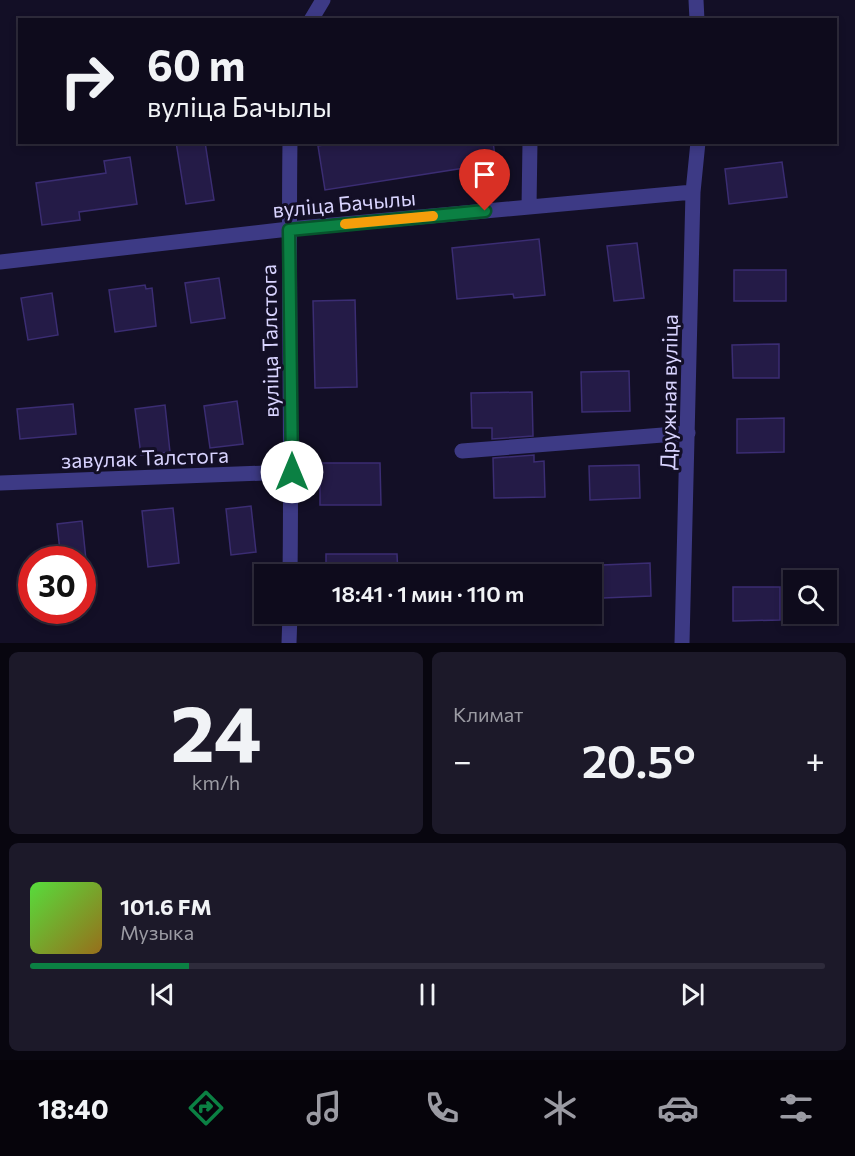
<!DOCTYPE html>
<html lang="ru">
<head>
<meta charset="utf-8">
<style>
  body { margin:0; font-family:Commissioner,sans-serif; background:#1c1929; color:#f1f3f6; height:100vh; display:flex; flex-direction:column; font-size:22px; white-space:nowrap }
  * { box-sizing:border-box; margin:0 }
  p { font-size:20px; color:#9b9ba3 }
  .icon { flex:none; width:33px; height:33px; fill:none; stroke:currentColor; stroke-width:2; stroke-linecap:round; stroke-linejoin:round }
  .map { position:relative; height:643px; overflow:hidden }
  .sheet { display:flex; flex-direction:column; gap:9px; padding:9px; background:#08060f; flex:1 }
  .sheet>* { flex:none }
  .top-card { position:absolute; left:18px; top:18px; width:819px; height:126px; border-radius:0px; box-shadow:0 3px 9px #0003,0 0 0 2px #2e2b3b; background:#0e0b1c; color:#f1f3f6; overflow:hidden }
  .buttons { position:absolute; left:783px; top:570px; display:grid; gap:12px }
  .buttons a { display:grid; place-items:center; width:54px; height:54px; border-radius:0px; background:#0e0b1c; box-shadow:0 3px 9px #0003,0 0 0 2px #2e2b3b; font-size:30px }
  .speed { position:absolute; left:18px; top:546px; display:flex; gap:12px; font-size:30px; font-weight:700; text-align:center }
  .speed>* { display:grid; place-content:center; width:78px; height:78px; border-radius:50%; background:#0e0b1c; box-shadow:0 3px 9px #0003,0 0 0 2px #2e2b3b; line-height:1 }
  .speed .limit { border:9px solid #d22; background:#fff; color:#111 }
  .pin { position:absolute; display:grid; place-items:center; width:51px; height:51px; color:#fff; margin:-62px -26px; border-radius:50% 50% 50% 0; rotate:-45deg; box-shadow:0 0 6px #0007 }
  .pin .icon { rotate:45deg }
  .me { position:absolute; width:66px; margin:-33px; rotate:0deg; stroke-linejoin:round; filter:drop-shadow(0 0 4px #0008) }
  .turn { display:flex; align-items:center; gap:21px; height:126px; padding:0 30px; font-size:27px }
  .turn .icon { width:78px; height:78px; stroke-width:2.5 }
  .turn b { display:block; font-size:42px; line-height:51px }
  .big { font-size:45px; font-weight:600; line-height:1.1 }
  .sheet .card { flex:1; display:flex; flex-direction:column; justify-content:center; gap:9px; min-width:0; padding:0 21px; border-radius:9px; background:#1c1929 }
  .sheet .dial { align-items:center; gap:0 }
  .dial b { font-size:78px; line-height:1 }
  .song { display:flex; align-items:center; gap:18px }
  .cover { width:72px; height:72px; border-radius:9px; background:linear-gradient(135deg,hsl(110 70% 55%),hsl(40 70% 35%)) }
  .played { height:6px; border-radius:3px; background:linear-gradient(90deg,#0b8043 20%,#2e2b3b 20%) }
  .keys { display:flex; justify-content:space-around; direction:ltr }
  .heat { display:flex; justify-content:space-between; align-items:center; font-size:33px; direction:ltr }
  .sheet .tiles { flex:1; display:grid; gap:9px; grid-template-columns:1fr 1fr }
  .card:last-child { grid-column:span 2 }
  .trip { position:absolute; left:254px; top:564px; width:348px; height:60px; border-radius:0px; background:#0e0b1c; box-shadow:0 3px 9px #0003,0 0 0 2px #2e2b3b; font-weight:600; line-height:60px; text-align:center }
  .tabs { display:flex; height:96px; justify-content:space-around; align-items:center; background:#06040b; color:#9b9ba3 }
  .tabs .icon { width:42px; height:42px }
  .tabs .selected { color:#0b8043 }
  .tabs b { font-size:27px; color:#f1f3f6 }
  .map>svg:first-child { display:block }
  .building { fill:#241b47; stroke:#3b2d73; stroke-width:1.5 }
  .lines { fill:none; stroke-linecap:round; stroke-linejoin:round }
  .minor { stroke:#3d3a85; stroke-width:15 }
  .route-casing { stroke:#07532c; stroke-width:15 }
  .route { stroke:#0b8043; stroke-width:10 }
  .slow { stroke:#f59e0b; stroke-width:10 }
  .labels { text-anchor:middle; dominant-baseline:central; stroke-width:6; stroke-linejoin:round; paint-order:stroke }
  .street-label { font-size:21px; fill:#d9d4ff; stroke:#130f26 }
</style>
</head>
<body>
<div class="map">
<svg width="855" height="643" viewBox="0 0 855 643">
  <rect width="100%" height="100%" fill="#130f26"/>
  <path class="building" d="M176 142H205L214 200 186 204Z
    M339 142H493L496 163 325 190 318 146Z
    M130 157 137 204 79 212 80 220 42 225 36 183 106 173 104 161Z
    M782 162 787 197 729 204 725 169Z
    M539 239 545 295 514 298 513 294 457 299 452 248Z
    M637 243 644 298 614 301 607 246Z
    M734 270H786V301H734Z
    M219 278 225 318 191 323 185 283Z
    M145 285 146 289 152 288 156 326 115 332 109 290Z
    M52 293 58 335 28 340 21 298Z
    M355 300 357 387 315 388 313 301Z
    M779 344V378H733L732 345Z
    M629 371 630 411 582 412 581 372Z
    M532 392 533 436 492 439V428H472L471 393Z
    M237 401 243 444 210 448 204 406Z
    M73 404 76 434 20 439 17 409Z
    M165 405 170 452 141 455 135 409Z
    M784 418V452L737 453V419Z
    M534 455V462L544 461 545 497 494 498 493 458Z
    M320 463H380L381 505H320Z
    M639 465 640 498 590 500 589 466Z
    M251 506 256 552 231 555 226 509Z
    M173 508 179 563 148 567 142 511Z
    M82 521 86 560H61L57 524Z
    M326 554H397L398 574H326Z
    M650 563 651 596 603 598 602 565Z
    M733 587H780V620L733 621Z"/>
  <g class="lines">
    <path class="minor" d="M696 0 697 20
      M311 20 323 0
      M290 142C288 287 292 430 290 574
      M529 207 530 142
      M0 262 289 229 693 192
      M462 451 688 433
      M0 483 292 472
      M289 643 290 614
      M682 643 693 192 698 142"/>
  </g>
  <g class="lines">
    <defs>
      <path id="route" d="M292 472 289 230 485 211"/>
    </defs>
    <use href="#route" class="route-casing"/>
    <use href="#route" class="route"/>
    <path class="slow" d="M345 224 433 216"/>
  </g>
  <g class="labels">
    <g class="street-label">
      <text transform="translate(344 203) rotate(-5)">вуліца Бачылы</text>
      <text transform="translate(269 341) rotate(-91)">вуліца Талстога</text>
      <text transform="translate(668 392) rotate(-89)">Дружная вуліца</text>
      <text transform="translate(145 457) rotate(-2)">завулак Талстога</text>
    </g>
  </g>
</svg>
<div class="buttons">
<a><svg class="icon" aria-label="search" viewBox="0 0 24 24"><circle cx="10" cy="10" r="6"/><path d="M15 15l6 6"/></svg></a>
</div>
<div class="speed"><div class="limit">30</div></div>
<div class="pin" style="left:485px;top:211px;background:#d93025"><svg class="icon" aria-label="arrive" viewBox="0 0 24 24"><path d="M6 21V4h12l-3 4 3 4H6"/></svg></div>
<svg class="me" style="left:292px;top:472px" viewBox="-20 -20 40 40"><circle r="19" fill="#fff"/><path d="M0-13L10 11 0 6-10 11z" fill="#0b8043"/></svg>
<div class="trip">18:41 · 1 мин · 110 m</div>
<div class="top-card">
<div class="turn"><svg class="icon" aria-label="right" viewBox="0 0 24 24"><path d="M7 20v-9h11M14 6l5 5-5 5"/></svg><div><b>60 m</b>вуліца Бачылы</div></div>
</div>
</div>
<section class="sheet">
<div class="tiles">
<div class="card dial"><b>24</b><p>km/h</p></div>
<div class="card"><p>Климат</p>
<div class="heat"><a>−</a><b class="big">20.5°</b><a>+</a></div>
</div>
<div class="card">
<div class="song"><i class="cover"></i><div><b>101.6 FM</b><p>Музыка</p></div></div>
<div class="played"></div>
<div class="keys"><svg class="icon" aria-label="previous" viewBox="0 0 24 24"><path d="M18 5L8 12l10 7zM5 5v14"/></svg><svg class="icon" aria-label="pause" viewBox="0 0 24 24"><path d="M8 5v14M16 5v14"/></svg><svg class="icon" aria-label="next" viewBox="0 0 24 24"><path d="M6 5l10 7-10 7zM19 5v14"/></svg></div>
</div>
</div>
</section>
<nav class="tabs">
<b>18:40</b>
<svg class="icon selected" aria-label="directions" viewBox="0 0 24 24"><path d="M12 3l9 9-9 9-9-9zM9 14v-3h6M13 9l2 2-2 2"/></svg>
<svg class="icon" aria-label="music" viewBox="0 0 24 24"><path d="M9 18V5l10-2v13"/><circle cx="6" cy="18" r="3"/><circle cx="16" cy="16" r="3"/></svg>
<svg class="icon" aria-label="phone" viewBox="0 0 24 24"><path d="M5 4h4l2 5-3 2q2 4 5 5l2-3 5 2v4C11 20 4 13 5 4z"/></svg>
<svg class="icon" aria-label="climate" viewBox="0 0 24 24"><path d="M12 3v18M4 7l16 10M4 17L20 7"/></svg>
<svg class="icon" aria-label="car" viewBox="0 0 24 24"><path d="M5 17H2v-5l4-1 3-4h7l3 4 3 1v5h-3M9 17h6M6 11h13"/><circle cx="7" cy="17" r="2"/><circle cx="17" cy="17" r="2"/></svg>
<svg class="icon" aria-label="filters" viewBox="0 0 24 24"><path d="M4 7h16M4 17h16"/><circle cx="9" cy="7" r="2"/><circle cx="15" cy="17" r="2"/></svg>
</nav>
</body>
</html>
